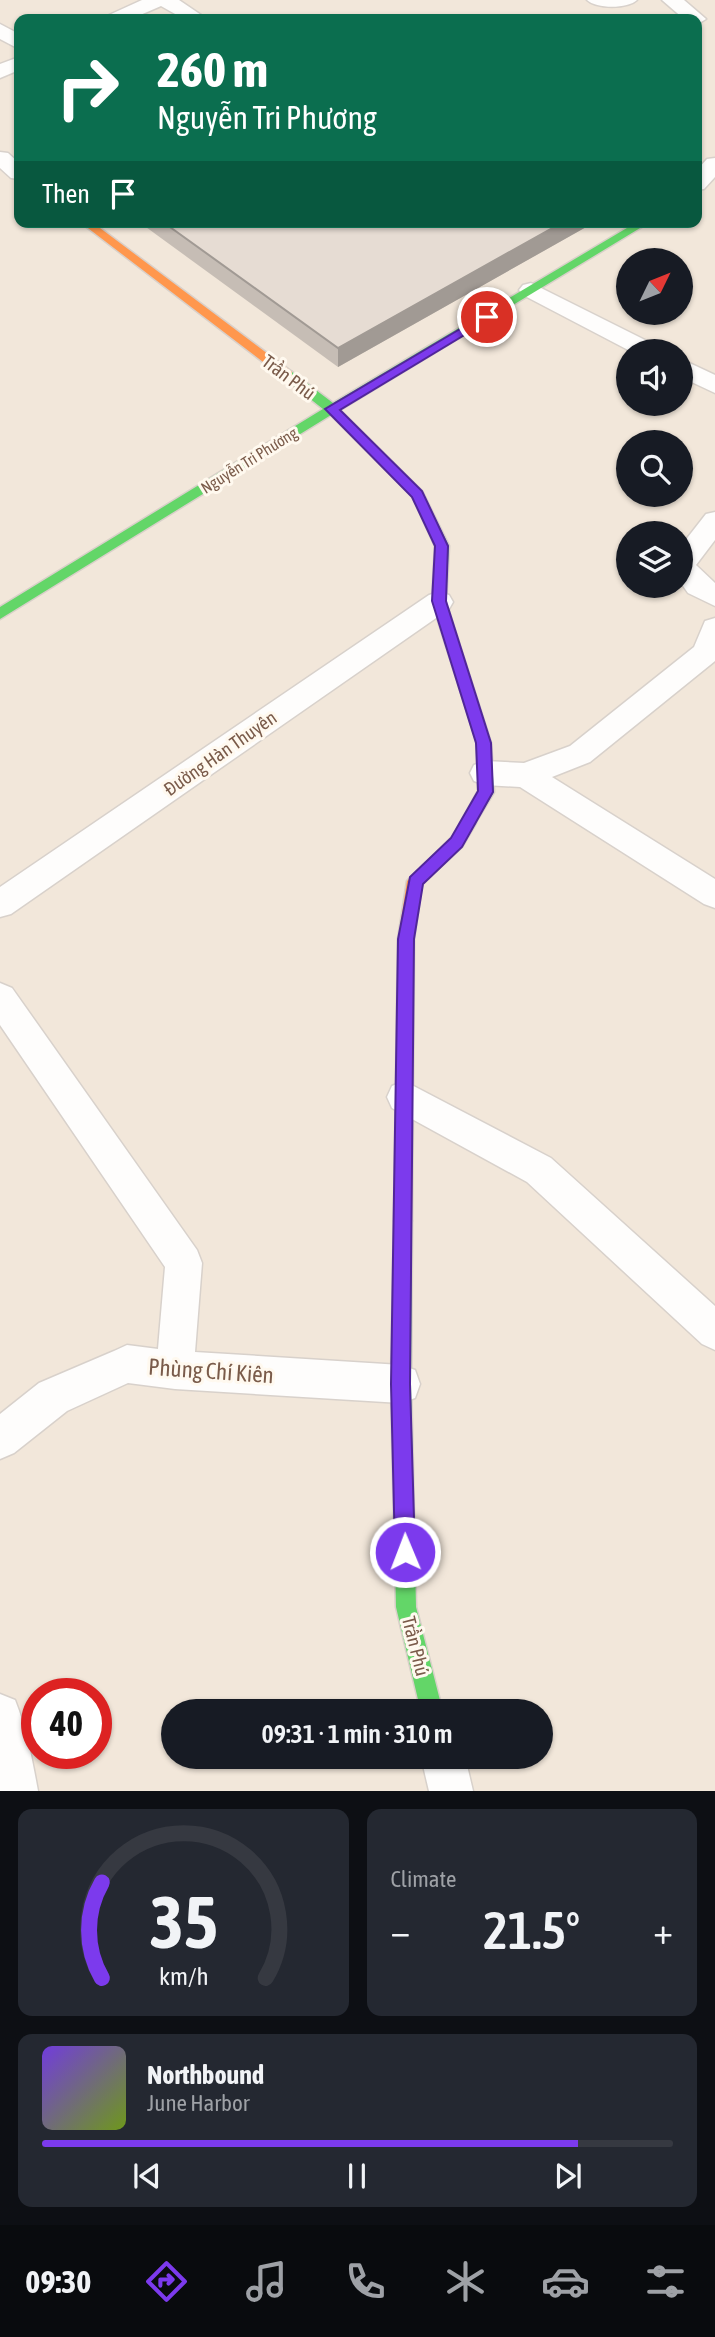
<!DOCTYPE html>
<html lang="en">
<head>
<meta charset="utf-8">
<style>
  body { margin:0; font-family:"Asap Condensed",sans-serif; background:#242831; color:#f1f3f6; height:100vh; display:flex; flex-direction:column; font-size:26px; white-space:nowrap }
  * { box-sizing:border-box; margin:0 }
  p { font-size:23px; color:#9ea1a6 }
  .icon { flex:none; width:38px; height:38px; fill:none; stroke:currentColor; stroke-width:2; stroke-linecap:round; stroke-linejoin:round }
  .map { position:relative; height:1791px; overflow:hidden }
  .sheet { display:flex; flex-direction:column; gap:18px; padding:18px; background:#0d0f14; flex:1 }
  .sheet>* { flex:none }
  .banner { position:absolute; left:14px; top:14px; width:688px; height:214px; border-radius:14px; box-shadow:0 2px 5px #0004; background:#0b6e4f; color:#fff; overflow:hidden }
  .needle { width:46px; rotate:47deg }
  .buttons { position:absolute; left:616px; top:248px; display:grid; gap:14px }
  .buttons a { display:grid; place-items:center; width:77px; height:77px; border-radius:50%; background:#171b24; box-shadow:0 2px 5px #0004; font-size:35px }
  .speed { position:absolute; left:21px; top:1678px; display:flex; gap:14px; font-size:35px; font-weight:700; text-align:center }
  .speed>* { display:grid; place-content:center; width:91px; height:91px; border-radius:50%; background:#171b24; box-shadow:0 2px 5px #0004; line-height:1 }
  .speed .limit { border:10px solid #d22; background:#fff; color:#111 }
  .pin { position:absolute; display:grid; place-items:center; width:60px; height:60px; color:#fff; margin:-30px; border:4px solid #fff; border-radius:50%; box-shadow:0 2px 7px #0007 }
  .me { position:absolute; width:77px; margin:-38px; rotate:359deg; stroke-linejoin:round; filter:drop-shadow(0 0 5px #0008) }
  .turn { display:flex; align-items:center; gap:24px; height:147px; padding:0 28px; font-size:32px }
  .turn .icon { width:91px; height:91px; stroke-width:2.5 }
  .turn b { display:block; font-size:49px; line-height:60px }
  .then { display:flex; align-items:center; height:66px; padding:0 28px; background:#0003; gap:14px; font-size:26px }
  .big { font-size:52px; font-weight:600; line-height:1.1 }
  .sheet .card { flex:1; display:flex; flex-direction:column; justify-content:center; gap:10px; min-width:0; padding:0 24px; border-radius:14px; background:#242831 }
  .sheet .dial { align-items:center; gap:0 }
  .dial svg { height:182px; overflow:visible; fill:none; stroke:#363941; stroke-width:7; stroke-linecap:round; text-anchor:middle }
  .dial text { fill:#f1f3f6; stroke:none }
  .song { display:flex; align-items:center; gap:21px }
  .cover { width:84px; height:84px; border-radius:10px; background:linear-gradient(135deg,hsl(260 70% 55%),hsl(80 70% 35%)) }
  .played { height:7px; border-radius:4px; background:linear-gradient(90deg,#7c3aed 85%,#363941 85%) }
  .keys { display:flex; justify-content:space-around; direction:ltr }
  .heat { display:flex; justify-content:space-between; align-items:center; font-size:38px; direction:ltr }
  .sheet .tiles { flex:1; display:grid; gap:18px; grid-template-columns:1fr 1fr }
  .card:last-child { grid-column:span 2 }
  .trip { position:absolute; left:161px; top:1699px; width:392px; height:70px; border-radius:35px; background:#171b24; box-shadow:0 2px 5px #0004; font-weight:600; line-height:70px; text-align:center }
  .dock { display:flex; height:112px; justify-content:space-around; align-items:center; background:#090b0e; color:#9ea1a6 }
  .dock .icon { width:49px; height:49px }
  .dock .current { color:#7c3aed }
  .dock b { font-size:32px; color:#f1f3f6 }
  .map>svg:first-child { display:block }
  .residential { fill:#f2e7da; fill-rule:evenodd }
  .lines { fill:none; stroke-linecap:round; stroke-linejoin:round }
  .street-casing { stroke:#d8d1cb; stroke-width:3 }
  .fast-casing { stroke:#d9d0c9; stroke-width:3 }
  .slow-casing { stroke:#d9d0c9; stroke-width:3 }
  .street { fill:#fefdfc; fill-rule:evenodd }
  .fast { fill:#63d668; fill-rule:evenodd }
  .slow { fill:#ff974d; fill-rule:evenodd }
  .wall { fill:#c6bdb5 }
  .shaded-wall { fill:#a19a94 }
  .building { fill:#e6dcd3; stroke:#a19a94; stroke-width:2 }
  .route { fill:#7c3aed; stroke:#51269a; stroke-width:2 }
  .labels { text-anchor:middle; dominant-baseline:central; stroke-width:6; stroke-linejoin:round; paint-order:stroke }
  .far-street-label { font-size:16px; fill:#7a5b4a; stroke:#fff9ef }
  .street-label { font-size:19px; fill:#7a5b4a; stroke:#fff9ef }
  .near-street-label { font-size:23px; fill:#7a5b4a; stroke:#fff9ef }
</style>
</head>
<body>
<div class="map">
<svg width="715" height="1791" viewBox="0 0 715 1791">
  <rect width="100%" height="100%" fill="#f9f4ed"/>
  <path class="residential" d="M0 0H715V1791H0ZM19 19H696V222H19ZM628 261H681V313H628ZM628 352H681V404H628ZM628 443H681V495H628ZM628 534H681V586H628ZM37 1694H96V1754H37ZM173 1712H541V1757H173Z"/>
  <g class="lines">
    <defs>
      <path id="street" d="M142 0H179L207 19H184L161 6 131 19H106L109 15Z
        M587 0H637C628 9 596 9 587 0Z
        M662 0H684L706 19 696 25V19H684Z
        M0 24 19 34V49L0 39Z
        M19 57V70L0 78V64Z
        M0 152 8 153 19 163V179L11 178 0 168Z
        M715 158V177L704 189 696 190V171L707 159Z
        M531 283 659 347 663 352H632L523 295 519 290 523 285Z
        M681 359 715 375V393L681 377Z
        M715 512V540L696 565 715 583V606L688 593 681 583V546L706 514Z
        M439 592 449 595 453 602 449 609 11 914 0 917V887L429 595Z
        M715 618V661L590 762 552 777 715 879V908L704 904 520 787 485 785 474 781 470 773 474 765 485 761 524 763 570 746 694 647 705 621Z
        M0 983 12 988 197 1250 202 1263 195 1352 401 1365 415 1370 420 1384 415 1398 401 1403 175 1389 128 1383 67 1411 14 1453 0 1459V1414L39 1383 114 1351 127 1345 158 1349 165 1267 0 1025Z
        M404 1081 551 1158 715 1306V1350L702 1344 527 1182 392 1108 387 1097 392 1086Z
        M0 1694 15 1700C27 1730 32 1759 38 1791H0Z
        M421 1757H465L473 1791H429Z"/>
      <path id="fast" d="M637 222H650L340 410 422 491 449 546 446 602 491 743 494 792 473 827H463L460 823 478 791 477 743 432 602 435 546 412 496 331 415 0 619V607L323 409 284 378V372H292L333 403Z
        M403 1212 409 1215 412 1221 411 1384 416 1607 443 1712H421L396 1607 391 1384 394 1221 397 1215Z"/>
      <path id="slow" d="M80 222H92L292 372V378H284Z
        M468 817 473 819 476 823 462 847 422 884 414 939 412 1221 409 1227 403 1230 397 1227 394 1221 398 939 407 881 452 837 463 819Z"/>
    </defs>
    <use href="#street" class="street-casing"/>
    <use href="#fast" class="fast-casing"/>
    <use href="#slow" class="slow-casing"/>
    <use href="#street" class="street"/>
    <use href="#fast" class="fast"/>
    <use href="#slow" class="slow"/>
  </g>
  <path class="wall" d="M139 222H595L338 367Z"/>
  <path class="shaded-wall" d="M563 222H595L338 367V348Z"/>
  <path class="building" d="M163 222H563L338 348Z"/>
  <path class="route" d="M487 313 491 314V319L340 410 422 491 448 546 446 601 491 743 493 792 462 847 423 884 414 939 410 1384 415 1552 412 1559 405 1562 398 1559 395 1552 391 1384 398 939 410 877 451 838 478 791 476 743 432 601 435 546 412 497 325 409Z"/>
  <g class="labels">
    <g class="far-street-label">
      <text transform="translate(249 460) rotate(-32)">Nguyễn Tri Phương</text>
    </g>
    <g class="street-label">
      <text transform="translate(289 377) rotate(37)">Trần Phú</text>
      <text transform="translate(220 753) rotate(-35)">Đường Hàn Thuyên</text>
      <text transform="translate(416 1646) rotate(76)">Trần Phú</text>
    </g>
    <g class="near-street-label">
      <text transform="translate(211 1371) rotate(4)">Phùng Chí Kiên</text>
    </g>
  </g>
</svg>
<div class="buttons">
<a><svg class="needle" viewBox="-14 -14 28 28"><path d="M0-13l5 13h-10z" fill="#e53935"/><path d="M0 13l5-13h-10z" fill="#9ea1a6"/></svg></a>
<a><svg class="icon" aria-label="sound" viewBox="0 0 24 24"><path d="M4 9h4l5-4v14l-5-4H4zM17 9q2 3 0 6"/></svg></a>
<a><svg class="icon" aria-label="search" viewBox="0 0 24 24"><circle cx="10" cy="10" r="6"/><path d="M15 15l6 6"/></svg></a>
<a><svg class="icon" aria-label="layers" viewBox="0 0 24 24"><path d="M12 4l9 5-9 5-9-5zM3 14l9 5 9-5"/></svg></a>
</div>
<div class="speed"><div class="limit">40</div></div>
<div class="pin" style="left:487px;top:317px;background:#d93025"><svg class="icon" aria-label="arrive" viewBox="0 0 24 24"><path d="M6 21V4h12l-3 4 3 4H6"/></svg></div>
<svg class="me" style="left:405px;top:1552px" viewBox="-20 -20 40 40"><circle r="17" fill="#7c3aed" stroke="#fff" stroke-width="3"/><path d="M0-11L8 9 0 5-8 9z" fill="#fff"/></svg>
<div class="trip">09:31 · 1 min · 310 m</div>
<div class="banner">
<div class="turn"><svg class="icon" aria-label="right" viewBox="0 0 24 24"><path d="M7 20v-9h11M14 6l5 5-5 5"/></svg><div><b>260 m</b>Nguyễn Tri Phương</div></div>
<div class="then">Then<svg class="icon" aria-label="arrive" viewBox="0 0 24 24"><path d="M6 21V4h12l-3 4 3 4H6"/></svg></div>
</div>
</div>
<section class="sheet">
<div class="tiles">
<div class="card dial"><svg viewBox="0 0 100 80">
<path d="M14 69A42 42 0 1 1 86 69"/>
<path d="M14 69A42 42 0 0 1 14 27" stroke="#7c3aed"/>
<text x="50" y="56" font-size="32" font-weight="700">35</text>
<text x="50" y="72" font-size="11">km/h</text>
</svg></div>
<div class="card"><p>Climate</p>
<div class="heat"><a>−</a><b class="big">21.5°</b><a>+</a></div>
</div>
<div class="card">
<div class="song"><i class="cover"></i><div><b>Northbound</b><p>June Harbor</p></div></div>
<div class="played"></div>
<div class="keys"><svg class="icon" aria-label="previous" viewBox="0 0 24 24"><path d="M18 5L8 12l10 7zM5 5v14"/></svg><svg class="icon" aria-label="pause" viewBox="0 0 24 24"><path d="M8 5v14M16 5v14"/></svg><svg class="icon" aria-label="next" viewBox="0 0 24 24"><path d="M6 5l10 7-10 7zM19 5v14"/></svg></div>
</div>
</div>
</section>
<nav class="dock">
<b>09:30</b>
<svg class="icon current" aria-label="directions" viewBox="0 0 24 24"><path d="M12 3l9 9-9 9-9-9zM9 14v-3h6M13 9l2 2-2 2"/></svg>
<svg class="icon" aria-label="music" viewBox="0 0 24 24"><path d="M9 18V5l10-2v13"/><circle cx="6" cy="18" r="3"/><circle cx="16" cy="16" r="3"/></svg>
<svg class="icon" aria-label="phone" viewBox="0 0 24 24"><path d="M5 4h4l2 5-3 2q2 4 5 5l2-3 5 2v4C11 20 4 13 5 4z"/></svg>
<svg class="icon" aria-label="climate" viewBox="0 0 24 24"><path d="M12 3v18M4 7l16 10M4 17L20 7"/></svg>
<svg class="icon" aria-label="car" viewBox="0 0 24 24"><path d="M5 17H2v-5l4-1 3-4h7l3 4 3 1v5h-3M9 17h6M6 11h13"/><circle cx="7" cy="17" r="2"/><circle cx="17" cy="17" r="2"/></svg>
<svg class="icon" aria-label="filters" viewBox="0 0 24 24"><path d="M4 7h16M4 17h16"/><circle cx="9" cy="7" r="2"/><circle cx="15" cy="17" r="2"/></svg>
</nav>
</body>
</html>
